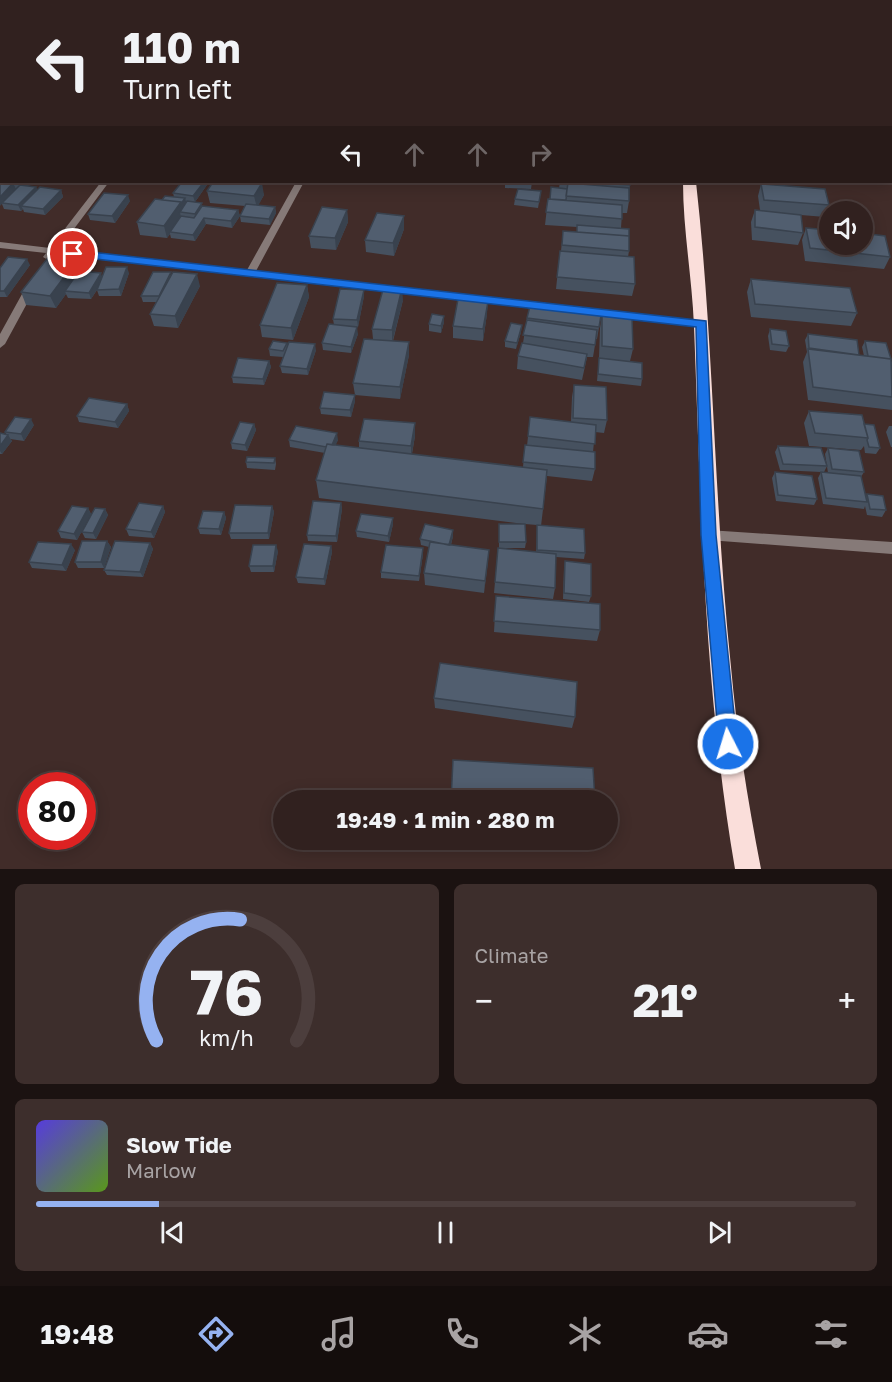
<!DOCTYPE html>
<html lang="en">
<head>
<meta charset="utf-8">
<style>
  body { margin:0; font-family:"Golos Text",sans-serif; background:#3d2e2c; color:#f1f3f6; height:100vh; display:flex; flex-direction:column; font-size:22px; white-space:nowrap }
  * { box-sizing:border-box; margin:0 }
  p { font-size:20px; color:#a8a3a4 }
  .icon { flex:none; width:33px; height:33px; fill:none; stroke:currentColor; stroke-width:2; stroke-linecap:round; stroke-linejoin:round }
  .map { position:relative; height:869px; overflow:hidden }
  .side { display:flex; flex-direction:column; gap:15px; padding:15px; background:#1b1211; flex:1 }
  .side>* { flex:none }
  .banner { position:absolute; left:0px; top:0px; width:892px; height:183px; box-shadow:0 3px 15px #0003,0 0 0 2px #4c3e3d; background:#31211f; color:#f1f3f6; overflow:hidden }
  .tools { position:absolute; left:819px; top:201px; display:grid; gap:12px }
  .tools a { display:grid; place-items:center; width:54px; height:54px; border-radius:50%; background:#31211f; box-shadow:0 3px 15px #0003,0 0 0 2px #4c3e3d; font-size:30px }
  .speed { position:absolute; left:18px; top:772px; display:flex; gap:12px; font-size:30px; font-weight:700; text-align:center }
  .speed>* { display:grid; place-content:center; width:78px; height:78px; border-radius:50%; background:#31211f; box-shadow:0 3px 15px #0003,0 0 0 2px #4c3e3d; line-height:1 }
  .speed .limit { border:9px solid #d22; background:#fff; color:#111 }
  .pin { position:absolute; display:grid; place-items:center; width:51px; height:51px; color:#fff; margin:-26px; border:3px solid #fff; border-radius:50%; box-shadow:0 2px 6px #0007 }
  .me { position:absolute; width:66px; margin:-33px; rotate:355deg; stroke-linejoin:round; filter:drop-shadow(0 0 4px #0008) }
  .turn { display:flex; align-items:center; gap:21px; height:126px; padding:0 24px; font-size:27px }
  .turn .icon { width:78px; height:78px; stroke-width:2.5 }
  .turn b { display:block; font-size:42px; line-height:51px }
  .lanes { display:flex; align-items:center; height:57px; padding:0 24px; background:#0003; justify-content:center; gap:30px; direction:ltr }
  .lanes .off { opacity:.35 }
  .big { font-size:45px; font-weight:700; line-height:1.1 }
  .side .tile { flex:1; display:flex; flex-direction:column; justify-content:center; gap:9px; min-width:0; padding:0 21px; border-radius:9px; background:#3d2e2c }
  .side .dial { align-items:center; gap:0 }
  .dial svg { height:156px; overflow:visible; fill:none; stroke:#4c3e3d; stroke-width:7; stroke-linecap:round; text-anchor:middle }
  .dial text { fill:#f1f3f6; stroke:none }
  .song { display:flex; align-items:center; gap:18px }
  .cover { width:72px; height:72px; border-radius:9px; background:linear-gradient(135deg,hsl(250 70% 55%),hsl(90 70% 35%)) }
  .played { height:6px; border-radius:3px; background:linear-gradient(90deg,#95b2f1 15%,#4c3e3d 15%) }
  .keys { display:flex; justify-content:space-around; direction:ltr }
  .heat { display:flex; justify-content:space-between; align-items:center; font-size:33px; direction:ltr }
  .side .tiles { flex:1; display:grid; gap:15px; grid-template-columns:1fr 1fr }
  .tile:last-child { grid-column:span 2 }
  .trip { position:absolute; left:273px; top:790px; width:345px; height:60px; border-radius:30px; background:#31211f; box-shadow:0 3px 15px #0003,0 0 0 2px #4c3e3d; font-weight:700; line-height:60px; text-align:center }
  .menu { display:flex; height:96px; justify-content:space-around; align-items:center; background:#140d0c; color:#a8a3a4 }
  .menu .icon { width:42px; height:42px }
  .menu .active { color:#95b2f1 }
  .menu b { font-size:27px; color:#f1f3f6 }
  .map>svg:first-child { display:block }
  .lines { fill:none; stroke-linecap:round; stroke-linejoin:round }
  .street { fill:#867a78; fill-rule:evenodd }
  .highway { fill:#fadeda; fill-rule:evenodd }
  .wall { fill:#46515f }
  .shaded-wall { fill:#39424e }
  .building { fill:#515e6f; stroke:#39424e; stroke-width:1.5 }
  .route { fill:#1a73e8; stroke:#114b97; stroke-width:1.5 }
</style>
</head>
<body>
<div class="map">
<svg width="892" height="869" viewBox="0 0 892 869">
  <rect width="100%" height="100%" fill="#412c29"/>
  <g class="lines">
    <path class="street" d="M247 0H253L246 2Z
      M870 0H876V2H870Z
      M0 30H2V34H0Z
      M101 182H109L59 249 247 270 296 182H304L256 271 545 303 550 306 545 309 55 254 51 259 48 260 43 257 46 253 0 248V242L50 248Z
      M32 282 37 285 5 344 0 348V334L27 285Z
      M587 308 702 321 707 324 702 327 583 313 582 311Z
      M708 530 892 542V554L708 540 703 539 701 535 703 531Z"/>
    <path class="highway" d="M665 0H675L676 2H666Z
      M683 182H696C714 343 714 505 731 667 737 735 748 802 761 869H735C704 689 701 508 694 326 692 278 683 229 683 182Z"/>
  </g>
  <path class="wall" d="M819 0H863V2H830L833 1Z
    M891 24H892V55L891 52Z
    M891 62H892V103H891Z
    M2 182H28L26 185 36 187 37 190H61L63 197 45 215 24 212 23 209 21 211 4 209 2 204Z
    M182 182H209L195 202 186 201V203L203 206 238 210 240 216 232 228 206 224 195 241 171 238 170 234 167 238 140 235 137 222 162 200 174 197 173 193Z
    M213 182H259L264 195 258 205 275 207 276 213 270 225 241 222 240 216 245 206 210 203 207 191Z
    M505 182H532L531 189 505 188Z
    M560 182H630L629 201 627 213H622L621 228 629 251 628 257 635 284 632 296 556 289 560 251H561L563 231 577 232V227L545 225 548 199H550L559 188Z
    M780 182H803L802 183Z
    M761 184 829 205 825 217 801 215 803 233 798 245 752 240 751 222 755 210H760L758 196Z
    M541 191 538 208 514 205 515 199Z
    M130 201 115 223 90 220 88 214Z
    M347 210 348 222 336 250 311 248 309 236Z
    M404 216V229L394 256 366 252 365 240Z
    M806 228 890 257 884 269 805 261 802 240Z
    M30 265 7 297H0V268Z
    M87 265 82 272 102 276 129 273 121 296H99L97 290 91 299 68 298 66 294 56 308 26 305 21 292Z
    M172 274 200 286 178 328 154 326 150 314 156 302H143L141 296Z
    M751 279 857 313 851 326 751 317 747 292Z
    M307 285 309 297 293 340 262 337 260 325Z
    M364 290V296L358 327 345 326 358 334 351 353 323 350 322 343 334 325 333 319Z
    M403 300 393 341 409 355 400 399 355 395 353 383 373 339 372 329Z
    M602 310 597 339H596L593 357H587L582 380 517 369 518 356 523 343 527 318Z
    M487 314 483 341 453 338V326Z
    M602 316 633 349 630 361 642 379 641 386 597 381 599 358 600 328Z
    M444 322 441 333 429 331V324Z
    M770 329 789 346 786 352 770 350 768 336Z
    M521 332 516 349 505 347V341Z
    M808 334 859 355 864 356 862 347 865 341 892 362V410L808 400 803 362 807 352 805 340Z
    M287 343 288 345 316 350 308 375 282 373 280 366 283 357 270 356 269 349Z
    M269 361 271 367 264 385 233 383 232 377Z
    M574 385 607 420 604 433 595 432 593 452 595 469 592 481 547 476 541 526 585 553 584 559 556 557 555 588 553 599 494 593 498 548 536 552 537 525 525 524 526 542 525 548H499V524H524L319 498 316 480 325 453 290 447 289 440H338L335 445 359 448V441L415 423V436L412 454 523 467 525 445 527 446 530 417 571 422 572 397Z
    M355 401 351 417 321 414 320 408Z
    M127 404 129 411 118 428 79 422 77 416Z
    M809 411 864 424 880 448 876 454 865 453 864 446 861 450 809 446 804 423Z
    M254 424 256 430 247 451 232 449 231 443Z
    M34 425 24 441 10 439 12 441 2 454H0V433L6 434 5 432Z
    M889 426H892V447H891L886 432Z
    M778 446 827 466 824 472 828 473 825 454 828 448 864 472 861 477 866 497 867 494 886 510 882 517 867 515 865 506 864 509 823 504 818 478 821 472 780 470 775 452Z
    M275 458 276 464 275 470 247 468 246 462Z
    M775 472 817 499 814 505 776 501 772 478Z
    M341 503 342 509 337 542 308 541 307 535Z
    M163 506 165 512 154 538 129 536 126 529Z
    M272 506 274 512 269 539H231L229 533Z
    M88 508 91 514 77 540 61 538 58 531Z
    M105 509 108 515 96 539 85 538 82 532Z
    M224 512 226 518 221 535 200 534 198 528Z
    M393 524 389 542 357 537 356 531Z
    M453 530V536L451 545 488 561 484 593 425 585 424 573 429 547 421 545 420 539Z
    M107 541 111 547 104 568H78L75 562Z
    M150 543 153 549 143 577 107 575 104 570Z
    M331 546 332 552 325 585 298 583 296 577Z
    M423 548V554L419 581 381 578V572Z
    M75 550 66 571 32 568 29 562Z
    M278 551 274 572H251L249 566Z
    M565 561 591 596 589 602 563 599 564 567Z
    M496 596 600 630 597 641 494 632Z
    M434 698 575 717 572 728 435 708Z
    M522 840H594L592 844Z"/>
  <path class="shaded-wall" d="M57 0H66V2H55Z
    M103 0H116V1L115 2H102Z
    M21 182H28L21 190 19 184Z
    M204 182H209L195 202 193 196Z
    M13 183 16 189 0 206V197Z
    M262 183 264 195 257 208 254 196Z
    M36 187 38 193 21 206 23 209 21 211 18 205Z
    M61 190 63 197 45 215 43 209Z
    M128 195 130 201 115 223 112 216Z
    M185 198 187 205 180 212 181 218 170 232V234L167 238 164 226 181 202Z
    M275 207 276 213 270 225 269 219Z
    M238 210 240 216 232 228 231 221Z
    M347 210 348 222 336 250 335 238Z
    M404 216V229L394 256 393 243Z
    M204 218 206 224 195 241 193 235Z
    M82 253 87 265 68 291H65L66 294 56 308 50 296Z
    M27 259 30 265 7 297 4 291Z
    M127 267 129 273 121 296 119 289Z
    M101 273 103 280 91 299 89 293Z
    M197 274 200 286 178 328 175 316Z
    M307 285 309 297 293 340 291 328Z
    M402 288 403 300 392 343V330Z
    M364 290V296L358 327 357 320Z
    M488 302 487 314 483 341V329Z
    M444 316V322L441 333V326Z
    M522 325 521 332 516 349 517 343Z
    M357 327 358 334 351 353V347Z
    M409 342V355L400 399V387Z
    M315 344 316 350 308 375 307 369Z
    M269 361 271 367 264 385 263 379Z
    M355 395V401L351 417 350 410Z
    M127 404 129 411 118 428 115 422Z
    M31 419 34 425 24 441 21 434Z
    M415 423V436L411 458V446Z
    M254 424 256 430 247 451 245 445Z
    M337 433 338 440 332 454 331 448Z
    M8 435 12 441 2 454 0 451V446Z
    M341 503 342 509 337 542 336 536Z
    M163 506 165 512 154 538 151 532Z
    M272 506 274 512 269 539 268 533Z
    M88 508 91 514 77 540 74 534Z
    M105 509 108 515 96 539 93 533Z
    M224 512 226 518 221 535 219 529Z
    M393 518V524L389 542 388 536Z
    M453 530V536L449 551V545Z
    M107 541 111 547 104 568 101 562Z
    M150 543 153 549 143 577 140 572Z
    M71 544 75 550 66 571 62 565Z
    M276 545 278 551 274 572 273 566Z
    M331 546 332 552 325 585 324 579Z
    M423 548V554L419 581V576Z
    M489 550 488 561 484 593 485 581Z"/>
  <path class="building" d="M37 0H57L55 2H35Z
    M84 0H103L102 2H83Z
    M131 0H153L152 2H129Z
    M201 0H217V2H200Z
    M347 0H376L375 2H346Z
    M522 0H543L542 2H522Z
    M593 0H614V2H593Z
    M718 0H751L764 2H719Z
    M836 0H856L857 2H836Z
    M0 37H2V45L0 47Z
    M891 62H892V86H891Z
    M2 177V182H21L19 184 13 183 0 197V179Z
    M182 182H204L193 196 173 193Z
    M213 182H251L262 183 254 196 207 191Z
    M505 182H532V183Z
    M582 182H630V185Z
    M568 183 629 188V201L566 196Z
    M761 184 825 189 829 205 764 200Z
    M20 185 36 187 18 205 2 203Z
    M40 187 61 190 43 209 21 206Z
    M551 187 567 189 566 200 550 199Z
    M518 189 541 191 539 202 515 199Z
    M104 193 128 195 112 216 88 214Z
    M165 196 185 198 181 204V202L162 200Z
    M155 199 181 202 164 226 137 222Z
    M548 199 622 205V219L546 212Z
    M187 201 202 203 195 214 180 212Z
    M246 204 275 207 269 219 240 216Z
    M202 206 238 210 231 221 204 218 193 235 170 232 181 216 194 218Z
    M322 207 347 210 335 238 309 236Z
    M755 210 801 215 803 233 755 227Z
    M377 213 404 216 393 243 365 240Z
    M577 225 629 229V239V236L577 232Z
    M806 228 830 230V244H862V233L885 236 890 257 810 248Z
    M563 231 629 236V251L562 245Z
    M54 250 82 253 50 296 21 292Z
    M560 251 634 257 635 284 557 277Z
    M8 257 27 259 4 291H0V268Z
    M106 267H127L119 289 97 290Z
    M79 271 101 273 89 293 65 291Z
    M153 272H171L159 296H141Z
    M173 272 197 274 175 316 150 314Z
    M751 279 850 288 857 313 755 304Z
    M277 283 307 285 291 328 260 325Z
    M384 286 402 288 392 330 372 329Z
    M340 289 364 290 357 320 333 319Z
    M458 299 488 302 483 329 453 326Z
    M531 302 602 310 599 327 527 318Z
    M432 314 444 316 441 326 429 324Z
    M602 316 632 318 633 349 602 346Z
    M527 320 597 330 595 345 523 335Z
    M511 323 522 325 517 343 505 341Z
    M329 324 357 327 351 347 322 343Z
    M770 329 786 331 789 346 772 344Z
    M808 334 857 340 859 355 809 348Z
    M364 339 409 342 400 387 353 383Z
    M273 341 287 343 283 351 269 349Z
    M865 341 886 343 891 359 868 356Z
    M289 342 315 344 307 369 280 366Z
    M522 343 587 354 584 368 518 356Z
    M808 349 891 359 892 397 813 387Z
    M238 358 269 361 263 379 232 377Z
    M599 358 642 363V379L598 374Z
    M574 385 606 387 607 420 573 418Z
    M324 392 355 395 350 410 320 408Z
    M89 398 127 404 115 422 77 416Z
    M809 411 862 415 868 438 815 433Z
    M15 417 31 419 21 434 5 432Z
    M530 417 596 425 595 444 528 436Z
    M364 419 415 423 411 446 359 441Z
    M240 422 254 424 245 445 231 443Z
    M864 424 874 425 880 448 869 447 867 440 868 438Z
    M296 426 337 433 332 445 327 444 326 447 289 440Z
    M0 433 8 435 0 446Z
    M327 444 547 470 543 509 316 480Z
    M525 445 595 452V469L523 462Z
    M778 446 821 448 827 466 783 464Z
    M828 448 859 451 864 472 832 469Z
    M247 457 275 458 274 463 246 462Z
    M775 472 812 476 817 499 778 495Z
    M821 472 861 476 867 502 826 498Z
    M867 494 883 496 886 510 870 509Z
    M313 501 341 503 336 536 307 535Z
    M139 503 163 506 151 532 126 529Z
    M235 505 272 506 268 533H229Z
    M72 506 88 508 74 534 58 531Z
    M95 508 105 509 93 533 82 532Z
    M203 511 224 512 219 529 198 528Z
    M361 514 393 518 388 536 356 531Z
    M425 524 453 530 449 545 420 539Z
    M499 524H525L526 542H499Z
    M537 525 584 529 585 553 537 550Z
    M82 541H107L101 562H75Z
    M115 541 150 543 140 572 104 570Z
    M38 542 71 544 62 565 29 562Z
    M430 542 489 550 485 581 424 573Z
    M304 544 331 546 324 579 296 577Z
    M253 545H276L273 566H249Z
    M386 545 423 548 419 576 381 572Z
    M498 548 556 554 555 588 495 582Z
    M565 561 591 564V596L564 593Z
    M496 596 600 604V630L494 621Z
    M440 663 577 682 575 717 434 698Z
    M453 760 593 768 595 801H451Z"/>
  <path class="route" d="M73 250 706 321 716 535 737 744 734 751 728 753 721 751 719 744 701 535 696 327 69 256V251Z"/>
</svg>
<div class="tools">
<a><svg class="icon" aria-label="sound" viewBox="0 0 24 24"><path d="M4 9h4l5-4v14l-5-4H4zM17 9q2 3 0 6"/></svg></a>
</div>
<div class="speed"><div class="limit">80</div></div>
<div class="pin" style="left:73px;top:254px;background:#d93025"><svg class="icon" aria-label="arrive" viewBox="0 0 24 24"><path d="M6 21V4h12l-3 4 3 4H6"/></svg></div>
<svg class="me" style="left:728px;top:744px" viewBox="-20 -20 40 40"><circle r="17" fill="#1a73e8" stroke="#fff" stroke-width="3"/><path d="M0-11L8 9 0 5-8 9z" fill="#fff"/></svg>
<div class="trip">19:49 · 1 min · 280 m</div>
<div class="banner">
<div class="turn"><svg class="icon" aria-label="left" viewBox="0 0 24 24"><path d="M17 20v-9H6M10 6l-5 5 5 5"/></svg><div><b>110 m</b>Turn left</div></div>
<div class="lanes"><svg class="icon" aria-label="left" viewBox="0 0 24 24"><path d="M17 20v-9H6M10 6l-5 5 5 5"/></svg><svg class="icon off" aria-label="ahead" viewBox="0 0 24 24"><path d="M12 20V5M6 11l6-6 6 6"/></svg><svg class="icon off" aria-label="ahead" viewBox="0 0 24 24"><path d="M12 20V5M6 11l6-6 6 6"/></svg><svg class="icon off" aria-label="right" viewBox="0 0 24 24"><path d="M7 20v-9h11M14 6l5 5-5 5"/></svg></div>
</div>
</div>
<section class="side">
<div class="tiles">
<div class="tile dial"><svg viewBox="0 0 100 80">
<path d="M14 69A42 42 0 1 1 86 69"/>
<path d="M14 69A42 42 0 0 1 57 7" stroke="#95b2f1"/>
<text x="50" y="56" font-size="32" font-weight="700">76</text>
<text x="50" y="72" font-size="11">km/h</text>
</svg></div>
<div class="tile"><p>Climate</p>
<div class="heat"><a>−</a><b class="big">21°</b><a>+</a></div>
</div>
<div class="tile">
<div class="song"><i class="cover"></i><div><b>Slow Tide</b><p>Marlow</p></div></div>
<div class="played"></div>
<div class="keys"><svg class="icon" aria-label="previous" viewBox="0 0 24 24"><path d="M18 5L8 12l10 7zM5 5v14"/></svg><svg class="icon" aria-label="pause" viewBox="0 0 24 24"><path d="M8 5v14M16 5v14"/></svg><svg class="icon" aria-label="next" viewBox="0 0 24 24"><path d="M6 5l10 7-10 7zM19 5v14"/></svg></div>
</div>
</div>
</section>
<nav class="menu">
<b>19:48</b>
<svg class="icon active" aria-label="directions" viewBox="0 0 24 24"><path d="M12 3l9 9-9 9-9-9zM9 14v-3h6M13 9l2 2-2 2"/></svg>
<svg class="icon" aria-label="music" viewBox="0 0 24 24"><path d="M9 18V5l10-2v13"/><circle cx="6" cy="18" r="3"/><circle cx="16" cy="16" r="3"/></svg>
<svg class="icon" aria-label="phone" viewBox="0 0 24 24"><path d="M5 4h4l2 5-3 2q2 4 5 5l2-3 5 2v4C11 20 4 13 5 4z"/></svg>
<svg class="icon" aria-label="climate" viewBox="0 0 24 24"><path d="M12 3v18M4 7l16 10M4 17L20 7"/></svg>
<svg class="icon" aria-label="car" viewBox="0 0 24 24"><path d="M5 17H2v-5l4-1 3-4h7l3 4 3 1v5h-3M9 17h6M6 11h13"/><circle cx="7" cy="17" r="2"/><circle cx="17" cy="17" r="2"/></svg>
<svg class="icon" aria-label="filters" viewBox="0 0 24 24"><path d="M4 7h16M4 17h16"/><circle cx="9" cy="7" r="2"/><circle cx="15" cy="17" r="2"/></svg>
</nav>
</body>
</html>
